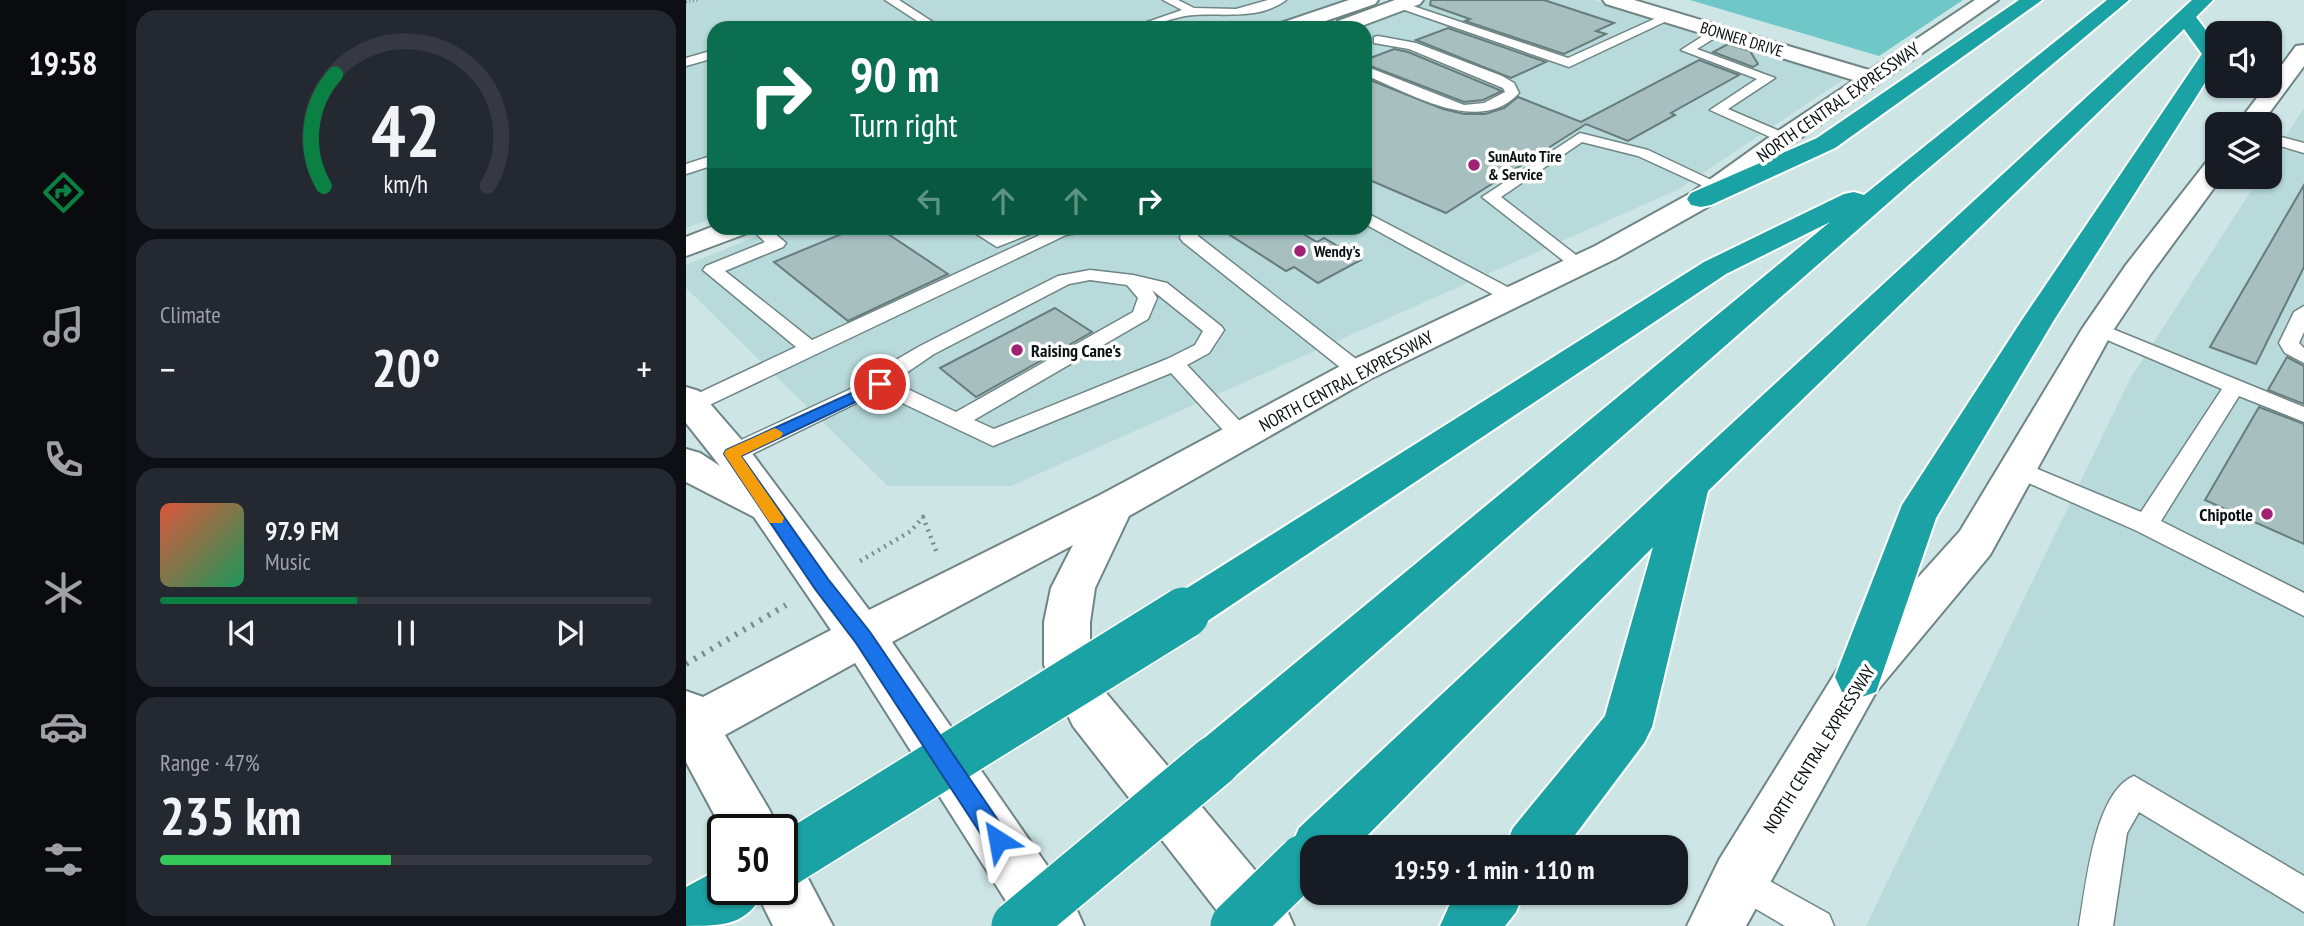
<!DOCTYPE html>
<html lang="en">
<head>
<meta charset="utf-8">
<style>
  body { margin:0; font-family:"PT Sans Narrow",sans-serif; background:#242831; color:#f1f3f6; height:100vh; display:flex; flex-direction:column; font-size:26px; white-space:nowrap }
  * { box-sizing:border-box; margin:0 }
  p { font-size:23px; color:#9ea1a6 }
  .icon { flex:none; width:38px; height:38px; fill:none; stroke:currentColor; stroke-width:2; stroke-linecap:round; stroke-linejoin:round }
  .map { position:relative; flex:1; overflow:hidden }
  .side { display:flex; flex-direction:column; gap:10px; padding:10px; background:#0d0f14; width:560px }
  .side>* { flex:none }
  .banner { position:absolute; left:21px; top:21px; width:665px; height:214px; border-radius:21px; box-shadow:0 2px 5px #0004; background:#0b6e4f; color:#fff; overflow:hidden }
  .tools { position:absolute; left:1519px; top:21px; display:grid; gap:14px }
  .tools a { display:grid; place-items:center; width:77px; height:77px; border-radius:14px; background:#171b24; box-shadow:0 2px 5px #0004; font-size:35px }
  .speed { position:absolute; left:21px; top:814px; display:flex; gap:14px; font-size:35px; font-weight:700; text-align:center }
  .speed>* { display:grid; place-content:center; width:91px; height:91px; border-radius:50%; background:#171b24; box-shadow:0 2px 5px #0004; line-height:1 }
  .speed .limit { border:4px solid #111; border-radius:10px; background:#fff; color:#111 }
  .pin { position:absolute; display:grid; place-items:center; width:60px; height:60px; color:#fff; margin:-30px; border:4px solid #fff; border-radius:50%; box-shadow:0 2px 7px #0007 }
  .me { position:absolute; width:77px; margin:-38px; rotate:326deg; stroke-linejoin:round; filter:drop-shadow(0 0 5px #0008) }
  .turn { display:flex; align-items:center; gap:24px; height:147px; padding:0 28px; font-size:32px }
  .turn .icon { width:91px; height:91px; stroke-width:2.5 }
  .turn b { display:block; font-size:49px; line-height:60px }
  .lanes { display:flex; align-items:center; height:66px; padding:0 28px; background:#0003; justify-content:center; gap:35px; direction:ltr }
  .lanes .off { opacity:.35 }
  .big { font-size:52px; font-weight:700; line-height:1.1 }
  .side .widget { flex:1; display:flex; flex-direction:column; justify-content:center; gap:10px; min-width:0; padding:0 24px; border-radius:21px; background:#242831 }
  .side .dial { align-items:center; gap:0 }
  .dial svg { height:182px; overflow:visible; fill:none; stroke:#363941; stroke-width:7; stroke-linecap:round; text-anchor:middle }
  .dial text { fill:#f1f3f6; stroke:none }
  .song { display:flex; align-items:center; gap:21px }
  .cover { width:84px; height:84px; border-radius:10px; background:linear-gradient(135deg,hsl(10 70% 55%),hsl(150 70% 35%)) }
  .played { height:7px; border-radius:4px; background:linear-gradient(90deg,#0b8043 40%,#363941 40%) }
  .keys { display:flex; justify-content:space-around; direction:ltr }
  .heat { display:flex; justify-content:space-between; align-items:center; font-size:38px; direction:ltr }
  .charge { height:10px; border-radius:5px; background:linear-gradient(90deg,#34c759 47%,#363941 0) }
  .trip { position:absolute; left:614px; top:835px; width:388px; height:70px; border-radius:21px; background:#171b24; box-shadow:0 2px 5px #0004; font-weight:700; line-height:70px; text-align:center }
  main { display:flex; flex:1; min-height:0 }
  .menu { display:flex; flex-direction:column; width:126px; justify-content:space-around; align-items:center; background:#090b0e; color:#9ea1a6 }
  .menu .icon { width:49px; height:49px }
  .menu .current { color:#0b8043 }
  .menu b { font-size:32px; color:#f1f3f6 }
  .map>svg:first-child { display:block }
  .built { fill:#b8dada }
  .green { fill:#70c7c8 }
  .building { fill:#a8bfbf; stroke:#677c7c; stroke-width:2 }
  .lines { fill:none; stroke-linecap:round; stroke-linejoin:round }
  .service-casing { stroke:#6f8585; stroke-width:3 }
  .minor-casing { stroke:#6f8585; stroke-width:4 }
  .secondary-casing { stroke:#6f8585; stroke-width:4 }
  .motorway-casing { stroke:#fff; stroke-width:4 }
  .path-far2 { stroke:#7c8d8d; stroke-width:2.5; stroke-dasharray:1 2.5; stroke-linecap:butt }
  .path-far1 { stroke:#7c8d8d; stroke-width:4.5; stroke-dasharray:2 5; stroke-linecap:butt }
  .path { stroke:#7c8d8d; stroke-width:6; stroke-dasharray:2.5 7; stroke-linecap:butt }
  .service { fill:#fff; fill-rule:evenodd }
  .minor { fill:#fff; fill-rule:evenodd }
  .secondary { fill:#fff; fill-rule:evenodd }
  .motorway { fill:#1ba2a4; fill-rule:evenodd }
  .motorway-bridge-casing { stroke:#fff; stroke-width:54; stroke-linecap:butt }
  .motorway-bridge { stroke:#1ba2a4; stroke-width:51 }
  .route { fill:#1a73e8; stroke:#114b97; stroke-width:2 }
  .slow { fill:#f59e0b }
  .poi-dot { fill:#a12173; stroke:#fff; stroke-width:2.5 }
  .labels { text-anchor:middle; dominant-baseline:central; stroke-width:7; stroke-linejoin:round; paint-order:stroke }
  .far-street-label { font-size:16px; fill:#091111; stroke:#fff }
  .far-poi-label { font-size:16px; font-weight:bold; fill:#091111; stroke:#fff; text-anchor:start }
  .street-label { font-size:18px; fill:#091111; stroke:#fff }
  .poi-label { font-size:18px; font-weight:bold; fill:#091111; stroke:#fff; text-anchor:start }
</style>
</head>
<body>
<main>
<nav class="menu">
<b>19:58</b>
<svg class="icon current" aria-label="directions" viewBox="0 0 24 24"><path d="M12 3l9 9-9 9-9-9zM9 14v-3h6M13 9l2 2-2 2"/></svg>
<svg class="icon" aria-label="music" viewBox="0 0 24 24"><path d="M9 18V5l10-2v13"/><circle cx="6" cy="18" r="3"/><circle cx="16" cy="16" r="3"/></svg>
<svg class="icon" aria-label="phone" viewBox="0 0 24 24"><path d="M5 4h4l2 5-3 2q2 4 5 5l2-3 5 2v4C11 20 4 13 5 4z"/></svg>
<svg class="icon" aria-label="climate" viewBox="0 0 24 24"><path d="M12 3v18M4 7l16 10M4 17L20 7"/></svg>
<svg class="icon" aria-label="car" viewBox="0 0 24 24"><path d="M5 17H2v-5l4-1 3-4h7l3 4 3 1v5h-3M9 17h6M6 11h13"/><circle cx="7" cy="17" r="2"/><circle cx="17" cy="17" r="2"/></svg>
<svg class="icon" aria-label="filters" viewBox="0 0 24 24"><path d="M4 7h16M4 17h16"/><circle cx="9" cy="7" r="2"/><circle cx="15" cy="17" r="2"/></svg>
</nav>
<section class="side">
<div class="widget dial"><svg viewBox="0 0 100 80">
<path d="M14 69A42 42 0 1 1 86 69"/>
<path d="M14 69A42 42 0 0 1 19 20" stroke="#0b8043"/>
<text x="50" y="56" font-size="32" font-weight="700">42</text>
<text x="50" y="72" font-size="11">km/h</text>
</svg></div>
<div class="widget"><p>Climate</p>
<div class="heat"><a>−</a><b class="big">20°</b><a>+</a></div>
</div>
<div class="widget">
<div class="song"><i class="cover"></i><div><b>97.9 FM</b><p>Music</p></div></div>
<div class="played"></div>
<div class="keys"><svg class="icon" aria-label="previous" viewBox="0 0 24 24"><path d="M18 5L8 12l10 7zM5 5v14"/></svg><svg class="icon" aria-label="pause" viewBox="0 0 24 24"><path d="M8 5v14M16 5v14"/></svg><svg class="icon" aria-label="next" viewBox="0 0 24 24"><path d="M6 5l10 7-10 7zM19 5v14"/></svg></div>
</div>
<div class="widget"><p>Range · 47%</p><b class="big">235 km</b><div class="charge"></div></div>
</section>
<div class="map">
<svg width="1618" height="926" viewBox="0 0 1618 926">
  <rect width="100%" height="100%" fill="#cde5e5"/>
  <path class="built" d="M0 0H664L583 28H28V218L0 228Z
    M740 0H907L1158 79 993 189 325 486H202L0 288V265L91 228H679V28H663Z
    M1618 108V926H1180L1444 379 1574 177H1584V161Z"/>
  <path class="green" d="M1004 0H1277L1193 56Z"/>
  <path class="building" d="M745 0H858L928 23 910 31 920 34 878 54 779 21 784 19 744 5Z
    M762 28 860 62 825 78 730 40Z
    M1042 44 1064 51 1072 64 1067 67 1027 52Z
    M708 49 722 52 816 91 797 100 778 102 679 64V60Z
    M1013 60 1053 75 985 113 989 115 942 141 900 124 760 213 679 178V78L757 109 778 114H799L818 108 832 97 895 122Z
    M1618 185V267L1570 364 1524 347Z
    M170 228H193L262 274 162 321 88 262Z
    M533 228H607L631 242 638 238 675 260 632 283 608 267 600 271Z
    M369 308 406 332 290 397 254 368Z
    M1601 357 1618 366V404L1582 390Z
    M1573 407 1618 424V544L1519 500Z"/>
  <g class="lines">
    <defs>
      <path id="service" d="M199 0H213L256 28H242Z
        M477 0H492L508 8 550 9 582 0H600C574 20 539 13 509 15 486 16 468 28 444 28L496 10Z
        M710 3H718L882 58 979 14 989 17 883 67 710 7Z
        M1031 27 1037 31 1035 34 1011 49 1089 78 1042 109 1103 135 1105 138 1103 141H1093L1024 110 1071 79 995 50Z
        M692 36 730 43 816 76 828 83 833 93C793 137 722 92 679 75V66L778 105 798 103 819 92 817 88 723 49 688 43V37Z
        M28 50V58L0 66V58Z
        M894 133 962 150 1040 187 1032 192 1026 190 952 156 896 142 815 197 903 265 894 270 888 269 796 197Z
        M1584 134 1618 143V153L1584 143Z
        M28 155V165L0 174V164Z
        M679 212 833 293 835 297 826 303 819 301 679 224Z
        M64 228H82L100 243 97 247 39 271 126 340 369 228H399L397 232 380 235 13 410 0 411V399L110 347 17 270 20 266 79 242Z
        M281 228H300L312 235 330 228H351L349 232 311 247Z
        M496 228H512V236L679 366 682 371 679 376H665L497 242 494 238Z
        M404 270 447 275 481 283 535 326 538 330 523 353 501 365 563 431 566 436 563 441 555 444 547 441 485 373 307 446 193 392 54 460 46 462 38 460 35 454 38 448 186 379 203 364 234 346 372 276ZM404 280 441 285 452 298 447 312 270 412 207 382 248 354 383 284ZM466 290 517 331 509 345 481 359 308 429 288 420 462 319 471 298Z
        M1618 306V332L1613 343 1618 348V363L1599 353 1593 343 1608 312Z
        M1412 323 1618 407V422L1553 396 1475 521 1618 593V616L1451 531 1322 474 1319 468 1322 462 1330 460 1455 512 1536 389 1405 333 1402 329 1405 325Z
        M1448 776 1618 876V912L1453 812 1441 833 1427 926H1393C1400 887 1408 792 1448 776Z
        M1053 864 1143 914 1148 926H1099L1041 892 1037 880 1041 868Z"/>
      <path id="minor" d="M663 0H692L689 4 619 28H589L592 24Z
        M709 0H737L734 4 670 28H651L649 25 652 21Z
        M917 0H948L1193 73 1196 78 1193 83H1177L920 4Z
        M28 226 63 228 59 234 0 256V237Z"/>
      <path id="secondary" d="M1289 0H1312L1107 143 1025 205 931 258 684 379 443 516 409 588 404 622V663L421 694 599 906 608 926H543L387 726 358 665V622L365 588 387 545 206 642 389 906 398 926H336L169 663 39 735 84 811 92 830 37 831 0 762V691L17 697 145 630 68 517 0 482V449L14 453 34 466 0 423V387L13 391 59 444 183 610 414 495 660 363 909 246 1005 193 1089 133Z
        M1618 45V66L1575 124H1551L1580 86H1584V81L1610 46Z
        M1531 158V177H1536L1464 275 1428 329 1304 555 1190 692 1060 926H1001L1033 860 1156 662 1274 531 1396 329 1440 265 1522 160Z
        M96 859 116 867 147 926H87L69 889H96Z"/>
      <path id="motorway" d="M1333 0H1356L1149 148 1025 205 1015 207 1005 205 1001 199 1005 193 1131 138Z
        M1421 0H1443L1226 182 547 778 529 785 511 778 504 761 511 744 1144 222 1040 274 514 626 498 632 482 626 476 613 482 600 1018 262 1158 194 1168 192 1178 195Z
        M1506 0H1527L1510 17 1531 45V64L1368 320 1250 518 1190 692 1173 698 1156 692 1149 677 1216 505 1336 320 1516 54 1498 29 1022 491 966 727 958 743 880 847H819L827 828 919 716 967 547 670 847H626V872L613 866 605 847 613 828 990 475Z
        M37 867V889H79C62 926 38 926 0 926V887Z
        M773 892H838L830 912 819 926H754L763 906Z"/>
    </defs>
    <use href="#service" class="service-casing"/>
    <use href="#minor" class="minor-casing"/>
    <use href="#secondary" class="secondary-casing"/>
    <use href="#motorway" class="motorway-casing"/>
    <path class="path-far2" d="M0 2 13 0"/>
    <path class="path-far1" d="M174 561 225 531 237 517 251 553"/>
    <path class="path" d="M0 664 100 605"/>
    <use href="#service" class="service"/>
    <use href="#minor" class="minor"/>
    <use href="#secondary" class="secondary"/>
    <use href="#motorway" class="motorway"/>
    <defs>
      <path id="motorway-bridge" d="M96 863 498 613
        M331 926 529 761
        M550 926 618 860"/>
    </defs>
    <use href="#motorway-bridge" class="motorway-bridge-casing"/>
    <use href="#motorway-bridge" class="motorway-bridge"/>
  </g>
  <path class="route" d="M194 380 199 381 201 384 199 388 55 456 142 579 184 632 320 832 323 840 320 848 312 851 304 848 170 643 129 589 38 454 40 450Z"/>
  <path class="slow" d="M89 428 97 433 95 437 55 456 98 518 96 523H84L38 454 40 450Z"/>
  <g class="poi-dot">
    <circle cx="788" cy="165" r="7"/>
    <circle cx="614" cy="251" r="7"/>
    <circle cx="331" cy="350" r="7"/>
    <circle cx="1581" cy="514" r="7"/>
  </g>
  <g class="labels">
    <g class="far-street-label">
      <text transform="translate(1056 39) rotate(17)">BONNER DRIVE</text>
    </g>
    <g class="far-poi-label">
      <text x="802" y="156">SunAuto Tire<tspan x="802" dy="18">&amp; Service</tspan></text>
      <text x="628" y="251">Wendy's</text>
    </g>
    <g class="street-label">
      <text transform="translate(1152 102) rotate(-35)">NORTH CENTRAL EXPRESSWAY</text>
      <text transform="translate(660 381) rotate(-28)">NORTH CENTRAL EXPRESSWAY</text>
      <text transform="translate(1133 749) rotate(-58)">NORTH CENTRAL EXPRESSWAY</text>
    </g>
    <g class="poi-label">
      <text x="345" y="350">Raising Cane's</text>
      <text x="1567" y="514" text-anchor="end">Chipotle</text>
    </g>
  </g>
</svg>
<div class="tools">
<a><svg class="icon" aria-label="sound" viewBox="0 0 24 24"><path d="M4 9h4l5-4v14l-5-4H4zM17 9q2 3 0 6"/></svg></a>
<a><svg class="icon" aria-label="layers" viewBox="0 0 24 24"><path d="M12 4l9 5-9 5-9-5zM3 14l9 5 9-5"/></svg></a>
</div>
<div class="speed"><div class="limit">50</div></div>
<div class="pin" style="left:194px;top:384px;background:#d93025"><svg class="icon" aria-label="arrive" viewBox="0 0 24 24"><path d="M6 21V4h12l-3 4 3 4H6"/></svg></div>
<svg class="me" style="left:312px;top:840px" viewBox="-20 -20 40 40"><path d="M0-17L14 15 0 8-14 15z" fill="#1a73e8" stroke="#fff" stroke-width="4"/></svg>
<div class="trip">19:59 · 1 min · 110 m</div>
<div class="banner">
<div class="turn"><svg class="icon" aria-label="right" viewBox="0 0 24 24"><path d="M7 20v-9h11M14 6l5 5-5 5"/></svg><div><b>90 m</b>Turn right</div></div>
<div class="lanes"><svg class="icon off" aria-label="left" viewBox="0 0 24 24"><path d="M17 20v-9H6M10 6l-5 5 5 5"/></svg><svg class="icon off" aria-label="ahead" viewBox="0 0 24 24"><path d="M12 20V5M6 11l6-6 6 6"/></svg><svg class="icon off" aria-label="ahead" viewBox="0 0 24 24"><path d="M12 20V5M6 11l6-6 6 6"/></svg><svg class="icon" aria-label="right" viewBox="0 0 24 24"><path d="M7 20v-9h11M14 6l5 5-5 5"/></svg></div>
</div>
</div>
</main>
</body>
</html>
